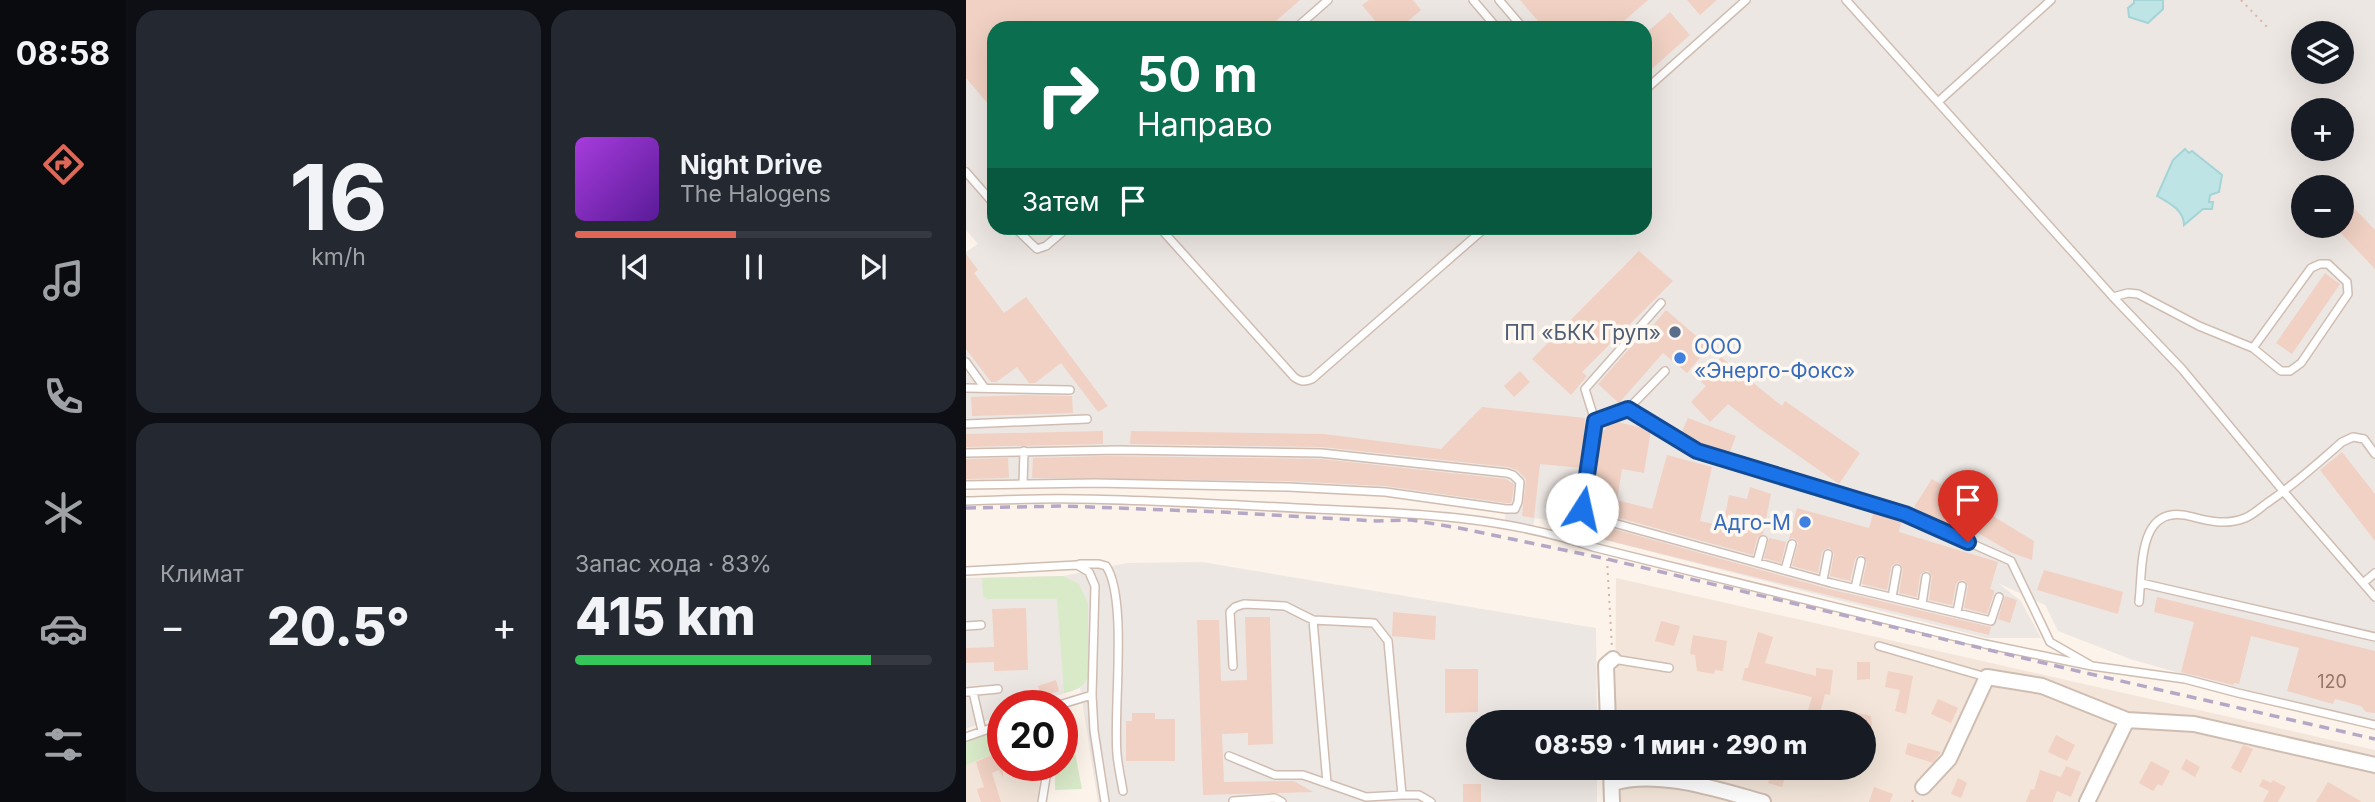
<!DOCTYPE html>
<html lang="ru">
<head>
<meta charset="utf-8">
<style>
  body { margin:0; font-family:Inter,sans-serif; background:#242831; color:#f1f3f6; height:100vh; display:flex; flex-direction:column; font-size:26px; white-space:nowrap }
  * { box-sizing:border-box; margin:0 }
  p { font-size:23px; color:#9ea1a6 }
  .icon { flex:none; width:38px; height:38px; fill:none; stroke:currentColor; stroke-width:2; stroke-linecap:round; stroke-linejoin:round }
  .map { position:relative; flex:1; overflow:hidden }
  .sheet { display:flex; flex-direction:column; gap:10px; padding:10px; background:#0d0f14; width:840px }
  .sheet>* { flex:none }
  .top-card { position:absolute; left:21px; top:21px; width:665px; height:214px; border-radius:21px; box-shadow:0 7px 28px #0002; background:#0b6e4f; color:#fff; overflow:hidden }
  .buttons { position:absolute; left:1325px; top:21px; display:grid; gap:14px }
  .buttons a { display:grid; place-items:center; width:63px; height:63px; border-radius:50%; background:#171b24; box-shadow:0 7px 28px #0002; font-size:35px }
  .speed { position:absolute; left:21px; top:690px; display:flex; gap:14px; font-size:35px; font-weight:700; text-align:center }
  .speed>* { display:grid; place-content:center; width:91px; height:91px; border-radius:50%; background:#171b24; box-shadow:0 7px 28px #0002; line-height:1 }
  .speed .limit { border:10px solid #d22; background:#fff; color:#111 }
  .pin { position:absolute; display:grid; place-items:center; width:60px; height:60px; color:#fff; margin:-72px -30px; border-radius:50% 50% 50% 0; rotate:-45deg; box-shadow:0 0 7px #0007 }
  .pin .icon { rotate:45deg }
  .me { position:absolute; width:77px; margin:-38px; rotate:10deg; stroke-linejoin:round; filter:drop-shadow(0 0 5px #0008) }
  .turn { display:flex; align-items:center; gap:24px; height:147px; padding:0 35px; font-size:32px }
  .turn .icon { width:91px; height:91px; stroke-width:2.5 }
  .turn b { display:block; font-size:49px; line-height:60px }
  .then { display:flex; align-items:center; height:66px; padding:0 35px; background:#0003; gap:14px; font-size:26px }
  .big { font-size:52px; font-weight:800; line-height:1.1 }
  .sheet .tile { flex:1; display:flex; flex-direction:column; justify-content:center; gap:10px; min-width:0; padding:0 24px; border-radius:21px; background:#242831 }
  .sheet .dial { align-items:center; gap:0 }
  .dial b { font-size:91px; line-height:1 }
  .song { display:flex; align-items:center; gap:21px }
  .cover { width:84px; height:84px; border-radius:10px; background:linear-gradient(135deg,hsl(280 70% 55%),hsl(270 70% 35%)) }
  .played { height:7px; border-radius:4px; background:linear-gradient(90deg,#e06755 45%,#363941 45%) }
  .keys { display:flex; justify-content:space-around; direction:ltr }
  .heat { display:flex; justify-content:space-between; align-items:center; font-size:38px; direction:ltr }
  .charge { height:10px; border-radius:5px; background:linear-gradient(90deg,#34c759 83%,#363941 0) }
  .sheet .tiles { flex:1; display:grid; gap:10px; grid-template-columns:repeat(2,1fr) }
  .trip { position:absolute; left:500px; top:710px; width:410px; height:70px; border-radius:35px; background:#171b24; box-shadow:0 7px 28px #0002; font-weight:800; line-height:70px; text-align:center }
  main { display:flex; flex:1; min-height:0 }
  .menu { display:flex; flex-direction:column; width:126px; justify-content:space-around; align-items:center; background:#090b0e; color:#9ea1a6 }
  .menu .icon { width:49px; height:49px }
  .menu .current { color:#e06755 }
  .menu b { font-size:32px; color:#f1f3f6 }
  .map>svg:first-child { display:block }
  .residential { fill:#f3e5d9 }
  .industrial { fill:#ede7e3; fill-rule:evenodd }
  .green { fill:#d9eac9 }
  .water { fill:#bfe4e5; stroke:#a5d4d7; stroke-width:2 }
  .building { fill:#f0d1c3 }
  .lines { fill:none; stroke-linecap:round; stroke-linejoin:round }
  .service-casing { stroke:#d0bdb2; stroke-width:10 }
  .minor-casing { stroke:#d0bdb2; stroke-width:18 }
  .path { stroke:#d6b3a5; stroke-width:2; stroke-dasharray:2 5; stroke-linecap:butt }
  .service { stroke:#fff; stroke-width:7 }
  .minor { stroke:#fff; stroke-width:14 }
  .rail { stroke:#b5a8c6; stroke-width:3.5; stroke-dasharray:10 7; stroke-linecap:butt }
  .route-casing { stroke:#114b97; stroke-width:18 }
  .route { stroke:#1a73e8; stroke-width:12 }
  .service-dot { fill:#5c6f8a; stroke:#fef8f1; stroke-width:2.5 }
  .shop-dot { fill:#3f7fe0; stroke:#fef8f1; stroke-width:2.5 }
  .labels { text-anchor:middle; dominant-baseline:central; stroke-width:7; stroke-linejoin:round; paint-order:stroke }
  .number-label { font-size:18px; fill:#94766b }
  .service-label { font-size:21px; fill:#4e5e75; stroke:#fef8f1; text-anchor:end }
  .shop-label { font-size:21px; fill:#366cbe; stroke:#fef8f1; text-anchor:start }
</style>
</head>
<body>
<main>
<nav class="menu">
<b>08:58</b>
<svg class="icon current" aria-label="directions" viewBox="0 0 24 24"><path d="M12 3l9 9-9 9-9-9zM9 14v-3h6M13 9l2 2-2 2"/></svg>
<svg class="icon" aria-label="music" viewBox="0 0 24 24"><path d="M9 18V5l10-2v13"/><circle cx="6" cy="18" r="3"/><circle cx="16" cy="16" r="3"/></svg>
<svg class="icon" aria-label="phone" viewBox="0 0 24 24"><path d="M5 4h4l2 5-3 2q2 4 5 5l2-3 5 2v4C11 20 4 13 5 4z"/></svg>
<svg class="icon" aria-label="climate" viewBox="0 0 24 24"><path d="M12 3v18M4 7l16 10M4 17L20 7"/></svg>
<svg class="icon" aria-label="car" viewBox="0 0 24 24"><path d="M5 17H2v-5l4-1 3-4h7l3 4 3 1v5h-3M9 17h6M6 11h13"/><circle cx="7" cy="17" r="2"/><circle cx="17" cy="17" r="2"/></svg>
<svg class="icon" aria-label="filters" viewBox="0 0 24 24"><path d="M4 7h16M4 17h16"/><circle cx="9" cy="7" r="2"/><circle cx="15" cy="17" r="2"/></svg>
</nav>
<section class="sheet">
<div class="tiles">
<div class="tile dial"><b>16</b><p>km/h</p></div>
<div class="tile">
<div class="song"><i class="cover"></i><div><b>Night Drive</b><p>The Halogens</p></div></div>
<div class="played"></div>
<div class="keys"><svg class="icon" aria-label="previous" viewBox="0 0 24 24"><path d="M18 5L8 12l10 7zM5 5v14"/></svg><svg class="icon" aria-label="pause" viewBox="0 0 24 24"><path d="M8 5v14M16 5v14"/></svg><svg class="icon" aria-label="next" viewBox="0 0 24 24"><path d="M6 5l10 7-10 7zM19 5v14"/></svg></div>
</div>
<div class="tile"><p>Климат</p>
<div class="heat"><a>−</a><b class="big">20.5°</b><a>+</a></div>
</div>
<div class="tile"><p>Запас хода · 83%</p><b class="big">415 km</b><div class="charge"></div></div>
</div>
</section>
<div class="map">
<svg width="1409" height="802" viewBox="0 0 1409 802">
  <rect width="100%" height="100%" fill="#fcf3ea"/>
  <path class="residential" d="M650 578 1409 750V802H649V768H898V723H649Z
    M37 735V765H76L71 802H0V750Z"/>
  <path class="industrial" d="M0 0H1409V720L1276 691 1164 659 1092 631 1079 605 1032 583 1055 601 1075 638H1020L628 537 634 513 610 506 597 523 569 518 567 526 539 520 540 510 419 492 322 487 0 485V252L12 244 0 230ZM28 28H679V228H28ZM1337 33H1376V72H1337ZM1337 110H1376V149H1337ZM1337 187H1376V226H1337Z
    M236 562 630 628 631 723H513V768H631V802H132L114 688 63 705H37V714L0 729V578L97 576 161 563Z"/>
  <path class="green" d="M97 576 113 584 122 603V676C118 688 110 690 98 693L91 599H21L17 596 16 578Z
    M37 729V750L0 765V742Z
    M106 737 116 789 89 790V765H96V739Z"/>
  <path class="water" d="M1168 0H1197V9L1182 23 1163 17 1162 8 1168 3Z
    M1219 149 1223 153 1226 151 1256 175 1253 192 1244 195 1243 202H1247L1246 209H1237L1218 225C1218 210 1203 203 1191 196L1207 160Z"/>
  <path class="building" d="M0 0H334L302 28H28V111L0 78Z
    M403 0H447L455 10 434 28H415L396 5Z
    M554 0H682L650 28H578Z
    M721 0H751L734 15Z
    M704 12 724 35 679 75V34Z
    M1388 208 1409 230V269L1368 226H1376V220Z
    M673 251 707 281 616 372 621 376 605 395 566 359Z
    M0 254 12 270 8 273 38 313 60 297 142 406 132 412 95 363 69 383H63L51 367 30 382H25L0 349Z
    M1359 273 1374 284 1326 354 1310 343Z
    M700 310 743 347 721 373 697 353 653 403 632 384 670 341 672 343Z
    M755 357 816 406 819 401 894 453 873 484 794 429 762 404 744 422 725 402 740 386 735 382Z
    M554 371 564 382 548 397 538 386Z
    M57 395 106 396 107 413 6 416 5 397Z
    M516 407 619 418 616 468 574 464 568 518 556 516 560 479 551 470 542 467 356 447 164 444 165 431 358 434 475 449Z
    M722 418 770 436 763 454 726 441 715 434Z
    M647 421 685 430 678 473 656 469 651 500 686 509 701 455 746 467 734 521 757 526 763 495 781 499 784 487 805 494 797 534 791 538 787 555 646 516 637 518 638 514 622 510 633 435Z
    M137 431V444L0 447V434Z
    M1376 452 1409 494V541L1354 470Z
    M138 456 355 459 540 479 548 484 546 500 545 503H540L419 486 322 481 66 478 67 458Z
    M42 458 43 478 0 479V459Z
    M966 479 1068 541 1066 560 1046 553 990 520 985 528 948 507Z
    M831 508 903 528 908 511 936 519 933 532 1032 562 1024 589 1028 590V593L1021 614 998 608 1002 586 998 580 993 581 990 584 986 605 963 600 966 577 962 571 957 572 954 575 951 597 933 593 937 569 933 563 928 564 925 567 921 590 896 584 901 562 897 555H893L889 559 884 581 864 576 868 554 864 548 859 549 856 552 852 573 826 566 832 543 828 538 823 539Z
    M644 528 863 589 1025 627 1023 635 632 538 634 531Z
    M803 538 820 542 815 563 798 558Z
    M1078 570 1157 592 1152 614 1071 590Z
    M1039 596 1051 600 1044 623 1032 619Z
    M1191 597 1409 651V713L1400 712 1395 706 1369 699 1367 704 1321 691 1333 648 1285 636 1273 684 1268 683 1267 685 1215 672 1228 622 1188 612Z
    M60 608 62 670 28 671V662L0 663V648L28 647 26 609Z
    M427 612 470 616 469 640 426 636Z
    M279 617H304L307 744 282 745V733L256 734 258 782 328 781 347 792 237 795 231 620H253L255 681 281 680Z
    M695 621 714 626 708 646 689 641Z
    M792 632 807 637 799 663 850 676V668L867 670 864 695 859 694 854 713 842 710 846 697 776 680 779 668H782Z
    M727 635 761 641 757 671 749 670 748 674 731 671 729 655 724 654Z
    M891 662H904V679L891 680Z
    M479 669H512V712L479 713Z
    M922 671 947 676 940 714 929 711 934 690 919 687Z
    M90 680 93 691 75 697 72 686Z
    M972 699 992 708 985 723 965 714Z
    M884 711 905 716 906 726 882 721Z
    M166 713H189V719H209V761H160V721H166Z
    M1090 735 1109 745 1101 761 1082 752Z
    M942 743 975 752 967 763 939 754Z
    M1277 745 1287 749 1275 773 1265 768Z
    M37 750V777L33 770 26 773 35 802H15L11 789 18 787 10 762Z
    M1220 759 1234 767 1229 777 1215 769Z
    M1185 761 1204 771 1196 786 1192 784 1187 791 1173 783Z
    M1100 766 1115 772 1105 797 1091 791 1087 802H1060L1065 789 1068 790 1074 770 1095 777Z
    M806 770 820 774 816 787 802 783Z
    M992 778 1001 783 995 798 985 794Z
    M1297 779 1305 783 1307 780 1320 787 1312 802H1297L1303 791 1293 786Z
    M1362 782 1396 802H1350Z
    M497 784H515V802H497Z
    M908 787 927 794 924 802H903Z"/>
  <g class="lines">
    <defs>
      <path id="service" d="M507 0 531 28
        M533 0 557 28
        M880 0 1147 297 1216 369 1318 492 1409 597
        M330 28 362 0
        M679 90 780 0
        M973 101 1085 0
        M0 172 28 204
        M49 228 71 249 80 246 101 228
        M194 228 328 377C335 382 338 382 346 379L519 228
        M1147 297 1162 293 1172 294 1233 326 1287 348 1315 371H1324L1335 363 1382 294 1381 282 1362 264H1354L1345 268 1287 348
        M0 362 18 387
        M0 388 104 390
        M662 409 731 451 939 514 1045 561 1084 642 1126 666 1219 679 1272 693 1409 725
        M629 421 619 389 695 303
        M0 424 121 419
        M0 453 152 450 355 453 541 473 547 475 554 482 552 502 549 509H540L419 492 322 487 129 483 0 485
        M57 484 58 451
        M0 501C37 500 74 498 111 499 191 500 270 505 350 509 442 513 539 516 627 547L1019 644 1126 666
        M596 535 644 522 865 583 1025 621 1033 597
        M596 535 616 509 629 421 662 409 699 371
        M791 562 797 540
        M114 564H133L140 566C162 598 147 711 151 754 152 766 155 779 157 791
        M819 570 826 544
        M0 571 111 565 123 572 129 586 126 695 128 731 139 802
        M857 580 862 554
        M1175 583 1409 637
        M1397 583 1409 573
        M889 588 895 561
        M926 597 931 569
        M1173 602C1177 566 1171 501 1227 517 1245 522 1261 525 1279 518 1287 515 1294 508 1301 503 1328 485 1352 463 1376 442L1387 437 1398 439 1409 454
        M956 604 960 577
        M991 612 996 586
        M347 620 361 783
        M0 626 15 625
        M913 646 1020 677
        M647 659 703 668
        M267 666 264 612 269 607 278 604 319 606 347 620 408 623 422 641 436 795H453L465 802
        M0 692 32 689
        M7 692 16 731
        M93 705 126 695
        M0 737 37 724
        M263 756 309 775H337L400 797 436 795
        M267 801 309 798 316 802
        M76 802 82 765"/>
      <path id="minor" d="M642 723 640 665 647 659
        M645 768 646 802
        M647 783C691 769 753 790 797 802
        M957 787 983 759 1021 677 1076 686 1161 720 1228 724 1409 765
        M1121 802 1161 720"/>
    </defs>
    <use href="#service" class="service-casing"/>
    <use href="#minor" class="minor-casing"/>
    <path class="path" d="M1275 0 1302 28
      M641 559 646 648
      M946 802 950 796"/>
    <use href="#service" class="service"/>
    <use href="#minor" class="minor"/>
    <path class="rail" d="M0 508 97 506 256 512 410 521 445 520 493 528 641 559 1120 673 1409 739"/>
  </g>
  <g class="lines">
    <defs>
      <path id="route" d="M616 509 629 421 662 409 731 451 939 514 1002 542"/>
    </defs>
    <use href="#route" class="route-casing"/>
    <use href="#route" class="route"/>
  </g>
  <circle class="service-dot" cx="709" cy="332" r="7"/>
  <g class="shop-dot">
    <circle cx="714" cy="358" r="7"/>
    <circle cx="839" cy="522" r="7"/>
  </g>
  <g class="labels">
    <g class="number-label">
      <text x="1366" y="681">120</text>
    </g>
    <g class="service-label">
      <text x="695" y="332">ПП «БКК Груп»</text>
    </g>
    <g class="shop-label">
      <text x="728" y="346">ООО<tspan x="728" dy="24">«Энерго-Фокс»</tspan></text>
      <text x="825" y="522" text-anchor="end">Адго-М</text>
    </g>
  </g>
</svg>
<div class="buttons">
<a><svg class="icon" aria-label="layers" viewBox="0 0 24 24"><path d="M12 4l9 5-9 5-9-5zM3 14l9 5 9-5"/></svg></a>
<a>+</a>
<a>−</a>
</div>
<div class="speed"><div class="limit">20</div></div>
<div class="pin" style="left:1002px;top:542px;background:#d93025"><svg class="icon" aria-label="arrive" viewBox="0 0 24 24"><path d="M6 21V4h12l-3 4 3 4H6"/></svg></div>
<svg class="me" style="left:616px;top:509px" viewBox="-20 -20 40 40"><circle r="19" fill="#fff"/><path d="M0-13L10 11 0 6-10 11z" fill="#1a73e8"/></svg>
<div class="trip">08:59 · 1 мин · 290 m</div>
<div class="top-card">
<div class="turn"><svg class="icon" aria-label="right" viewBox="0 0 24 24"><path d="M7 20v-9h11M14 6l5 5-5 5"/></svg><div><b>50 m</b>Направо</div></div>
<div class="then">Затем<svg class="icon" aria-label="arrive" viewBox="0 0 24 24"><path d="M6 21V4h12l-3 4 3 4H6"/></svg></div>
</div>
</div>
</main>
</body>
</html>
